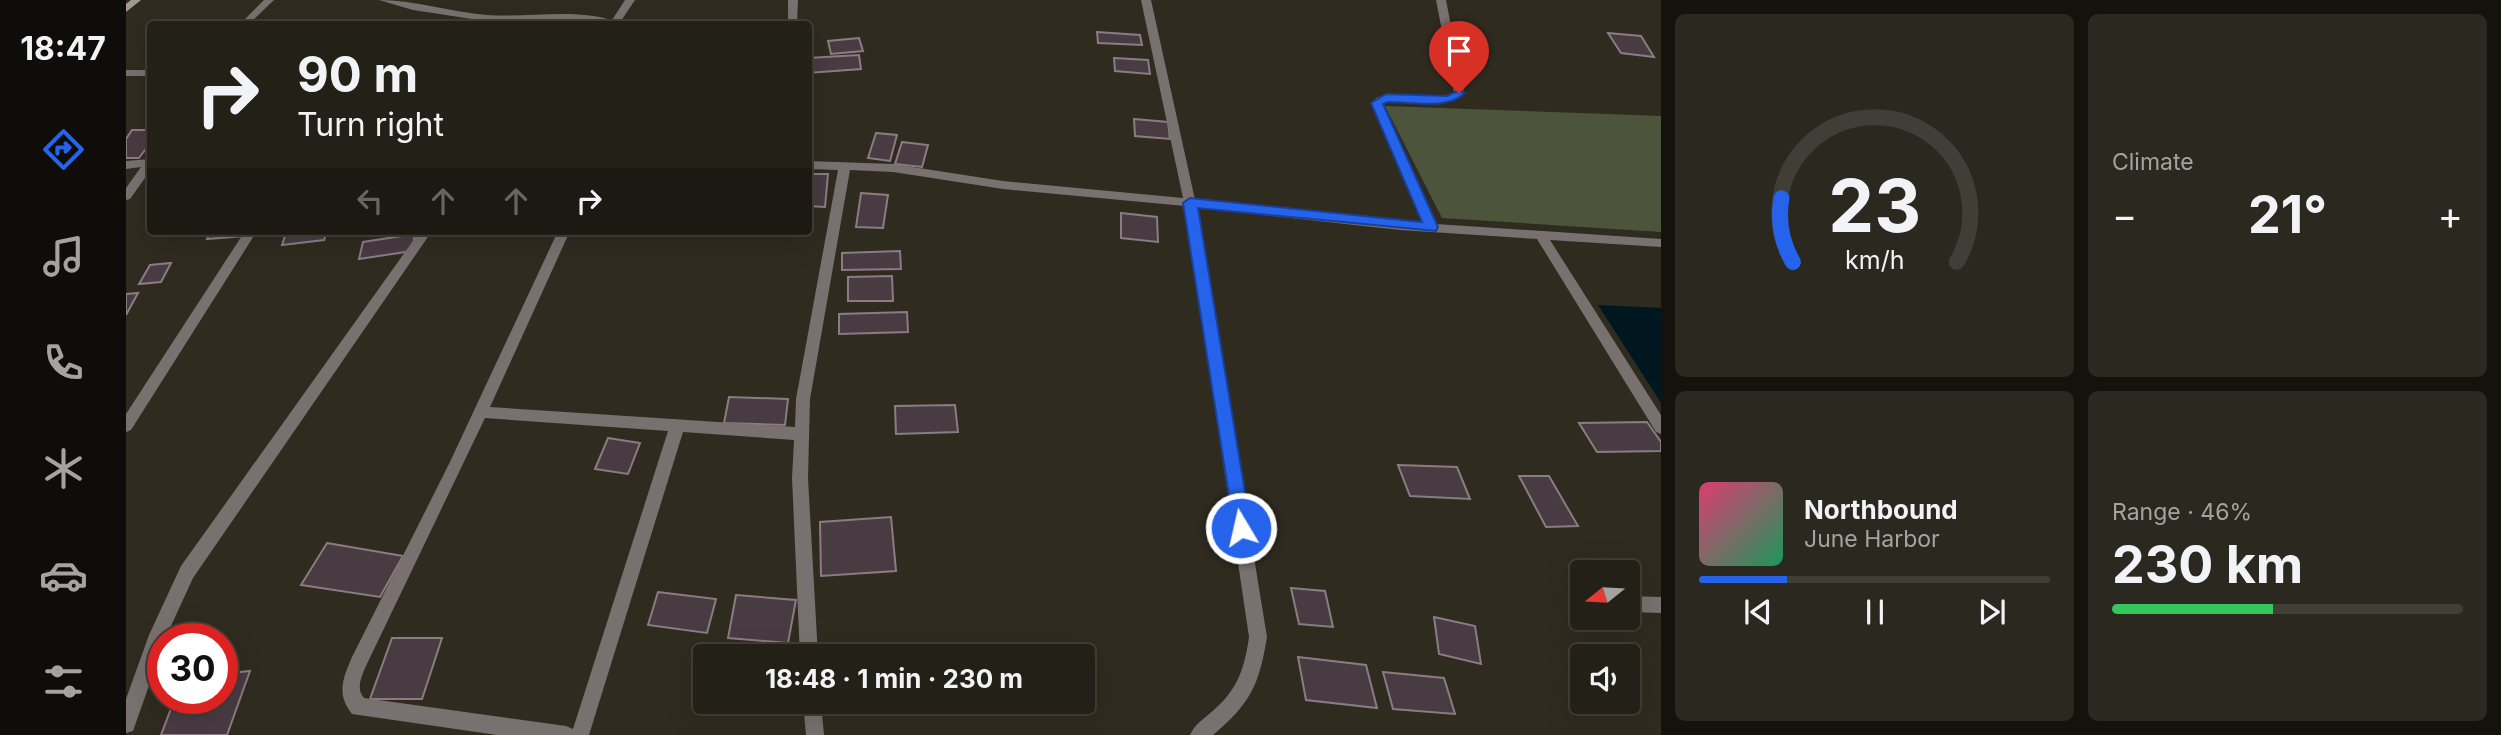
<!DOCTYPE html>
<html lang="en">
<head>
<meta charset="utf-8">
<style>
  body { margin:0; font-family:Inter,sans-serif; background:#2b2820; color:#f1f3f6; height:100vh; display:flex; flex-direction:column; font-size:26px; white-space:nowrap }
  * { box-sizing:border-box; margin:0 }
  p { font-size:23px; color:#a3a3a1 }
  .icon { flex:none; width:38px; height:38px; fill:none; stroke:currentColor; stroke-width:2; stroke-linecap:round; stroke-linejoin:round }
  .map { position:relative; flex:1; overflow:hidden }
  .side { display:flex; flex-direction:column; gap:14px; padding:14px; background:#13120d; width:840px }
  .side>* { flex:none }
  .banner { position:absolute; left:21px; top:21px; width:665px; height:214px; border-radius:7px; box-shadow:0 7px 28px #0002,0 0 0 2px #403e36; background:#232017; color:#f1f3f6; overflow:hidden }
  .needle { width:46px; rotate:252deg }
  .controls { position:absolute; left:1444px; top:560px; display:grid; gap:14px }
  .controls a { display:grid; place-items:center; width:70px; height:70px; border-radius:7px; background:#232017; box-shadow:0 7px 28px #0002,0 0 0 2px #403e36; font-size:35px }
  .speed { position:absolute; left:21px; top:623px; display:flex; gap:14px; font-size:35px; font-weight:700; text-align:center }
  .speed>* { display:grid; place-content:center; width:91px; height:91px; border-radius:50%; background:#232017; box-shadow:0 7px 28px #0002,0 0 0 2px #403e36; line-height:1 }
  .speed .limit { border:10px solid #d22; background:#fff; color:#111 }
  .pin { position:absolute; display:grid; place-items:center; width:60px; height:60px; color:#fff; margin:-72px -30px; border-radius:50% 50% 50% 0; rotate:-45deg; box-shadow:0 0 7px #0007 }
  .pin .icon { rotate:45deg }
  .me { position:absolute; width:77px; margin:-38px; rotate:351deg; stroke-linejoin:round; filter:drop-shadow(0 0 5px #0008) }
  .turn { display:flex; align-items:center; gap:24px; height:147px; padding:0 35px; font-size:32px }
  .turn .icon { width:91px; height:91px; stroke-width:2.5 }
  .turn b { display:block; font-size:49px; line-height:60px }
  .lanes { display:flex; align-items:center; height:66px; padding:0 35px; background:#0003; justify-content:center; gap:35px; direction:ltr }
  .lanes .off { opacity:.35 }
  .big { font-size:52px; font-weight:700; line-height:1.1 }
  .side .widget { flex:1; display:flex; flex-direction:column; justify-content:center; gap:10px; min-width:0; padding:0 24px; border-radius:10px; background:#2b2820 }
  .side .dial { align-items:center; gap:0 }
  .dial svg { height:182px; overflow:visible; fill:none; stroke:#403e36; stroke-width:7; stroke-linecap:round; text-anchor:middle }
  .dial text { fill:#f1f3f6; stroke:none }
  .song { display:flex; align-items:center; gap:21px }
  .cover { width:84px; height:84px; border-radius:10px; background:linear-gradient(135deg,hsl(340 70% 55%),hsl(150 70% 35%)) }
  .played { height:7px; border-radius:4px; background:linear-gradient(90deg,#2563eb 25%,#403e36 25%) }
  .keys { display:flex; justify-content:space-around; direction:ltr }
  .heat { display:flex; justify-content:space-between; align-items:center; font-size:38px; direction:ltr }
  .charge { height:10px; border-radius:5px; background:linear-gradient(90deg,#34c759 46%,#403e36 0) }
  .side .tiles { flex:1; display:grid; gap:14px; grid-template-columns:repeat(2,1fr) }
  .trip { position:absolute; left:567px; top:644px; width:402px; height:70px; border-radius:7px; background:#232017; box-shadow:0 7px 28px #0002,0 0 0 2px #403e36; font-weight:700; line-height:70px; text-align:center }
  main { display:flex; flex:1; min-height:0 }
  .menu { display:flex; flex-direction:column; width:126px; justify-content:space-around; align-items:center; background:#0e0d09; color:#a3a3a1 }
  .menu .icon { width:49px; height:49px }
  .menu .active { color:#2563eb }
  .menu b { font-size:32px; color:#f1f3f6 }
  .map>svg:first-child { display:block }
  .green { fill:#4c553b }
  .water { fill:#00171f }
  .building { fill:#483b42; stroke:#8b7c83; stroke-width:2 }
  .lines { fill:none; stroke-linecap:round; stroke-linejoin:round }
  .street { fill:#78716f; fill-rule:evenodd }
  .secondary { fill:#a49895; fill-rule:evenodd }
  .route { fill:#2563eb; stroke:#184099; stroke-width:2 }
</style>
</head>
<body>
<main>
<nav class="menu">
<b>18:47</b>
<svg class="icon active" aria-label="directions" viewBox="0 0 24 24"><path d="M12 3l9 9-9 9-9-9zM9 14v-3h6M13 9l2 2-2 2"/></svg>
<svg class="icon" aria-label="music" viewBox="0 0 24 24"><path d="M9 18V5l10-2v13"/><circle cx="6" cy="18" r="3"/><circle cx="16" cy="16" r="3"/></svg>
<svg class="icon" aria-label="phone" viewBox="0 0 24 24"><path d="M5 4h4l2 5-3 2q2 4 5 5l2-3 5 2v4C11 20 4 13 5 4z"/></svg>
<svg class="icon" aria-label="climate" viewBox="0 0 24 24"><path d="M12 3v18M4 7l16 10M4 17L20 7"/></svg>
<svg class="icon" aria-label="car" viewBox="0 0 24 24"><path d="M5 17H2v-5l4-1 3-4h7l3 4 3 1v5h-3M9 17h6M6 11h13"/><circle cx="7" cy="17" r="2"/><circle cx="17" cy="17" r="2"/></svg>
<svg class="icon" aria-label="filters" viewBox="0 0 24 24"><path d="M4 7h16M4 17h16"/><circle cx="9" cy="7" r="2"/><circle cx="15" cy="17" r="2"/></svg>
</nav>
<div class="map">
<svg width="1535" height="735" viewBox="0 0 1535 735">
  <rect width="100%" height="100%" fill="#2f2b1f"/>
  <path class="green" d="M1259 106 1535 116V232L1316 218Z"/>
  <path class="water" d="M1472 305 1535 308V403Z"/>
  <path class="building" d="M971 32 1014 35 1016 45 972 43Z
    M1482 33 1515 36 1528 57 1495 53Z
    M733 38 737 51 705 54 702 41Z
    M733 55 735 69 682 73V58Z
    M988 58 1022 60 1024 74 989 71Z
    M1008 119 1042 122 1044 139 1009 136Z
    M6 130H24V143L13 158H0V139Z
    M750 133 771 135 764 161 742 158Z
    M776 142 802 145 796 167 769 164Z
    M682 174H702L699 207 682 206Z
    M735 193 762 195 757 228 730 227Z
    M995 213 1031 217 1032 242 995 238Z
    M85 231H120L118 236 81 239Z
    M201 231 198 240 156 245 160 233Z
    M289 234 286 251 233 259 237 242Z
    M774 251 775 269 716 270V253Z
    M45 263 35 282 13 284 24 265Z
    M766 276 767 301H722V277Z
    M12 293 0 315V294Z
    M781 312 782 332 713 334V314Z
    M603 397 662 399 659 425 598 423Z
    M829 405 832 432 770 434 769 406Z
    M1521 422 1535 442V451L1471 452 1453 423Z
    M482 438 514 443 502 474 469 469Z
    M1272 465 1331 467 1344 499 1284 496Z
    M1393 476H1423L1452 526 1420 527Z
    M765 517 770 571 695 576 694 522Z
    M201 543 277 556 254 597 175 585Z
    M1165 588 1199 591 1207 627 1173 624Z
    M532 592 590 599 581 633 522 625Z
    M610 595 670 600 662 643 602 638Z
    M1308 617 1349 626 1355 664 1313 654Z
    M266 638H316L296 699H244Z
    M607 649 664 651 663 656H606Z
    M1172 657 1240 665 1251 708 1180 700Z
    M124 671 101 735H35L49 698H96V674Z
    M1257 672 1318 678 1329 714 1267 709Z"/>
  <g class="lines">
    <path class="street" d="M138 0H148L123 24H114Z
      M253 0C289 0 325 12 361 15 402 18 446 8 486 20L499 0H509L493 24 449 21 389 22 346 19 287 10Z
      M662 0H672L671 24H662Z
      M1015 0H1025L1069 200 1297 223 1246 106 1250 98 1260 95 1322 96 1328 92 1310 0H1320L1338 93 1324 102 1261 101 1256 106 1310 224 1535 239V247L1424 240 1535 415V434L1530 432 1411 239 1275 230 1071 208 1141 637C1133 685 1125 703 1087 735H1064C1069 723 1082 716 1091 707 1113 687 1119 665 1123 637L1059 206 877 189 767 172 724 170 684 399 682 478 692 656H674L666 478 668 440 557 432 463 735H371L226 714C210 694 217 678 226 657L323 464 432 231H444L364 407 669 427 670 399 712 170 682 169V161L767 164 877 181 1057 198ZM359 418 542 431 447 729 440 726 238 698C230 689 235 678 239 668Z
      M0 70H24V76H0Z
      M24 159V171L4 199 0 200V188L15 167 0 169V161Z
      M119 231H131L5 430 0 432V414Z
      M294 231H306L67 578 39 639H37V646L7 731 0 733V699L23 635 55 566Z
      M1502 596 1535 597V613L1502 612Z
      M677 702H695L698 735H680Z"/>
    <path class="secondary" d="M5 0H15L0 12V4Z"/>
  </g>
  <path class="route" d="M1333 90 1339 93C1322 110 1285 102 1262 102L1257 104 1312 227 1310 231 1072 208 1125 528 1122 534H1109L1057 203 1064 198 1296 222 1245 103 1260 94 1321 96Z"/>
</svg>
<div class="controls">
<a><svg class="needle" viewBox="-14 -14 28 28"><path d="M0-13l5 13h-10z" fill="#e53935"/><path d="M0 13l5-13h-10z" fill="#a3a3a1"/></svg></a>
<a><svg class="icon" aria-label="sound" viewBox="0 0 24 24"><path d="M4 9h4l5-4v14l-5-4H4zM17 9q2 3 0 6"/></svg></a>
</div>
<div class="speed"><div class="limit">30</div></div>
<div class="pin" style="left:1333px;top:93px;background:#d93025"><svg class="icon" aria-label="arrive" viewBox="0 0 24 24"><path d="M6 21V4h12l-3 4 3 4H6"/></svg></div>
<svg class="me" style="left:1115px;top:528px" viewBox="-20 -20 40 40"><circle r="17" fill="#2563eb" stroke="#fff" stroke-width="3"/><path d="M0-11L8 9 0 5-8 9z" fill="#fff"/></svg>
<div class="trip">18:48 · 1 min · 230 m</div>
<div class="banner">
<div class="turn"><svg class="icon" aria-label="right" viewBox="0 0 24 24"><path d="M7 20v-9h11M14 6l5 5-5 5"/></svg><div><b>90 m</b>Turn right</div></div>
<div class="lanes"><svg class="icon off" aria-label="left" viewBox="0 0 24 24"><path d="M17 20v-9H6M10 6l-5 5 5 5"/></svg><svg class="icon off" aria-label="ahead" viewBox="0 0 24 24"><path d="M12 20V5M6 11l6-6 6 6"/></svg><svg class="icon off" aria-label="ahead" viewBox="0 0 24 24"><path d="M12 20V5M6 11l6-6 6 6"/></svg><svg class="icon" aria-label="right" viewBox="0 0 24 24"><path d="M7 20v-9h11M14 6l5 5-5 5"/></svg></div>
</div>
</div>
<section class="side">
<div class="tiles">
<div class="widget dial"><svg viewBox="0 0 100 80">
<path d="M14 69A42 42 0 1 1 86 69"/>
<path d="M14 69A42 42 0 0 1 9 41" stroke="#2563eb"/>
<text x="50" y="56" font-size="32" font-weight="700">23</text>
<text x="50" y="72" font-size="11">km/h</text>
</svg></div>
<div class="widget"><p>Climate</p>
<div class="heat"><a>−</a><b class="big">21°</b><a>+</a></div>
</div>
<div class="widget">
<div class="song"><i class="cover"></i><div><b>Northbound</b><p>June Harbor</p></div></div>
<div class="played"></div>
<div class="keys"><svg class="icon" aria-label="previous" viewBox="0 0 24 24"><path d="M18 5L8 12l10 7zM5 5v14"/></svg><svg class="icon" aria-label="pause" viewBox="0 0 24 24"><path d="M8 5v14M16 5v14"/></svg><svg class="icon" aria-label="next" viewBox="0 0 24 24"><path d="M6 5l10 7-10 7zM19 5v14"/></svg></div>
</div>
<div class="widget"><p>Range · 46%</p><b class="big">230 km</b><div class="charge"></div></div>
</div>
</section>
</main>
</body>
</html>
